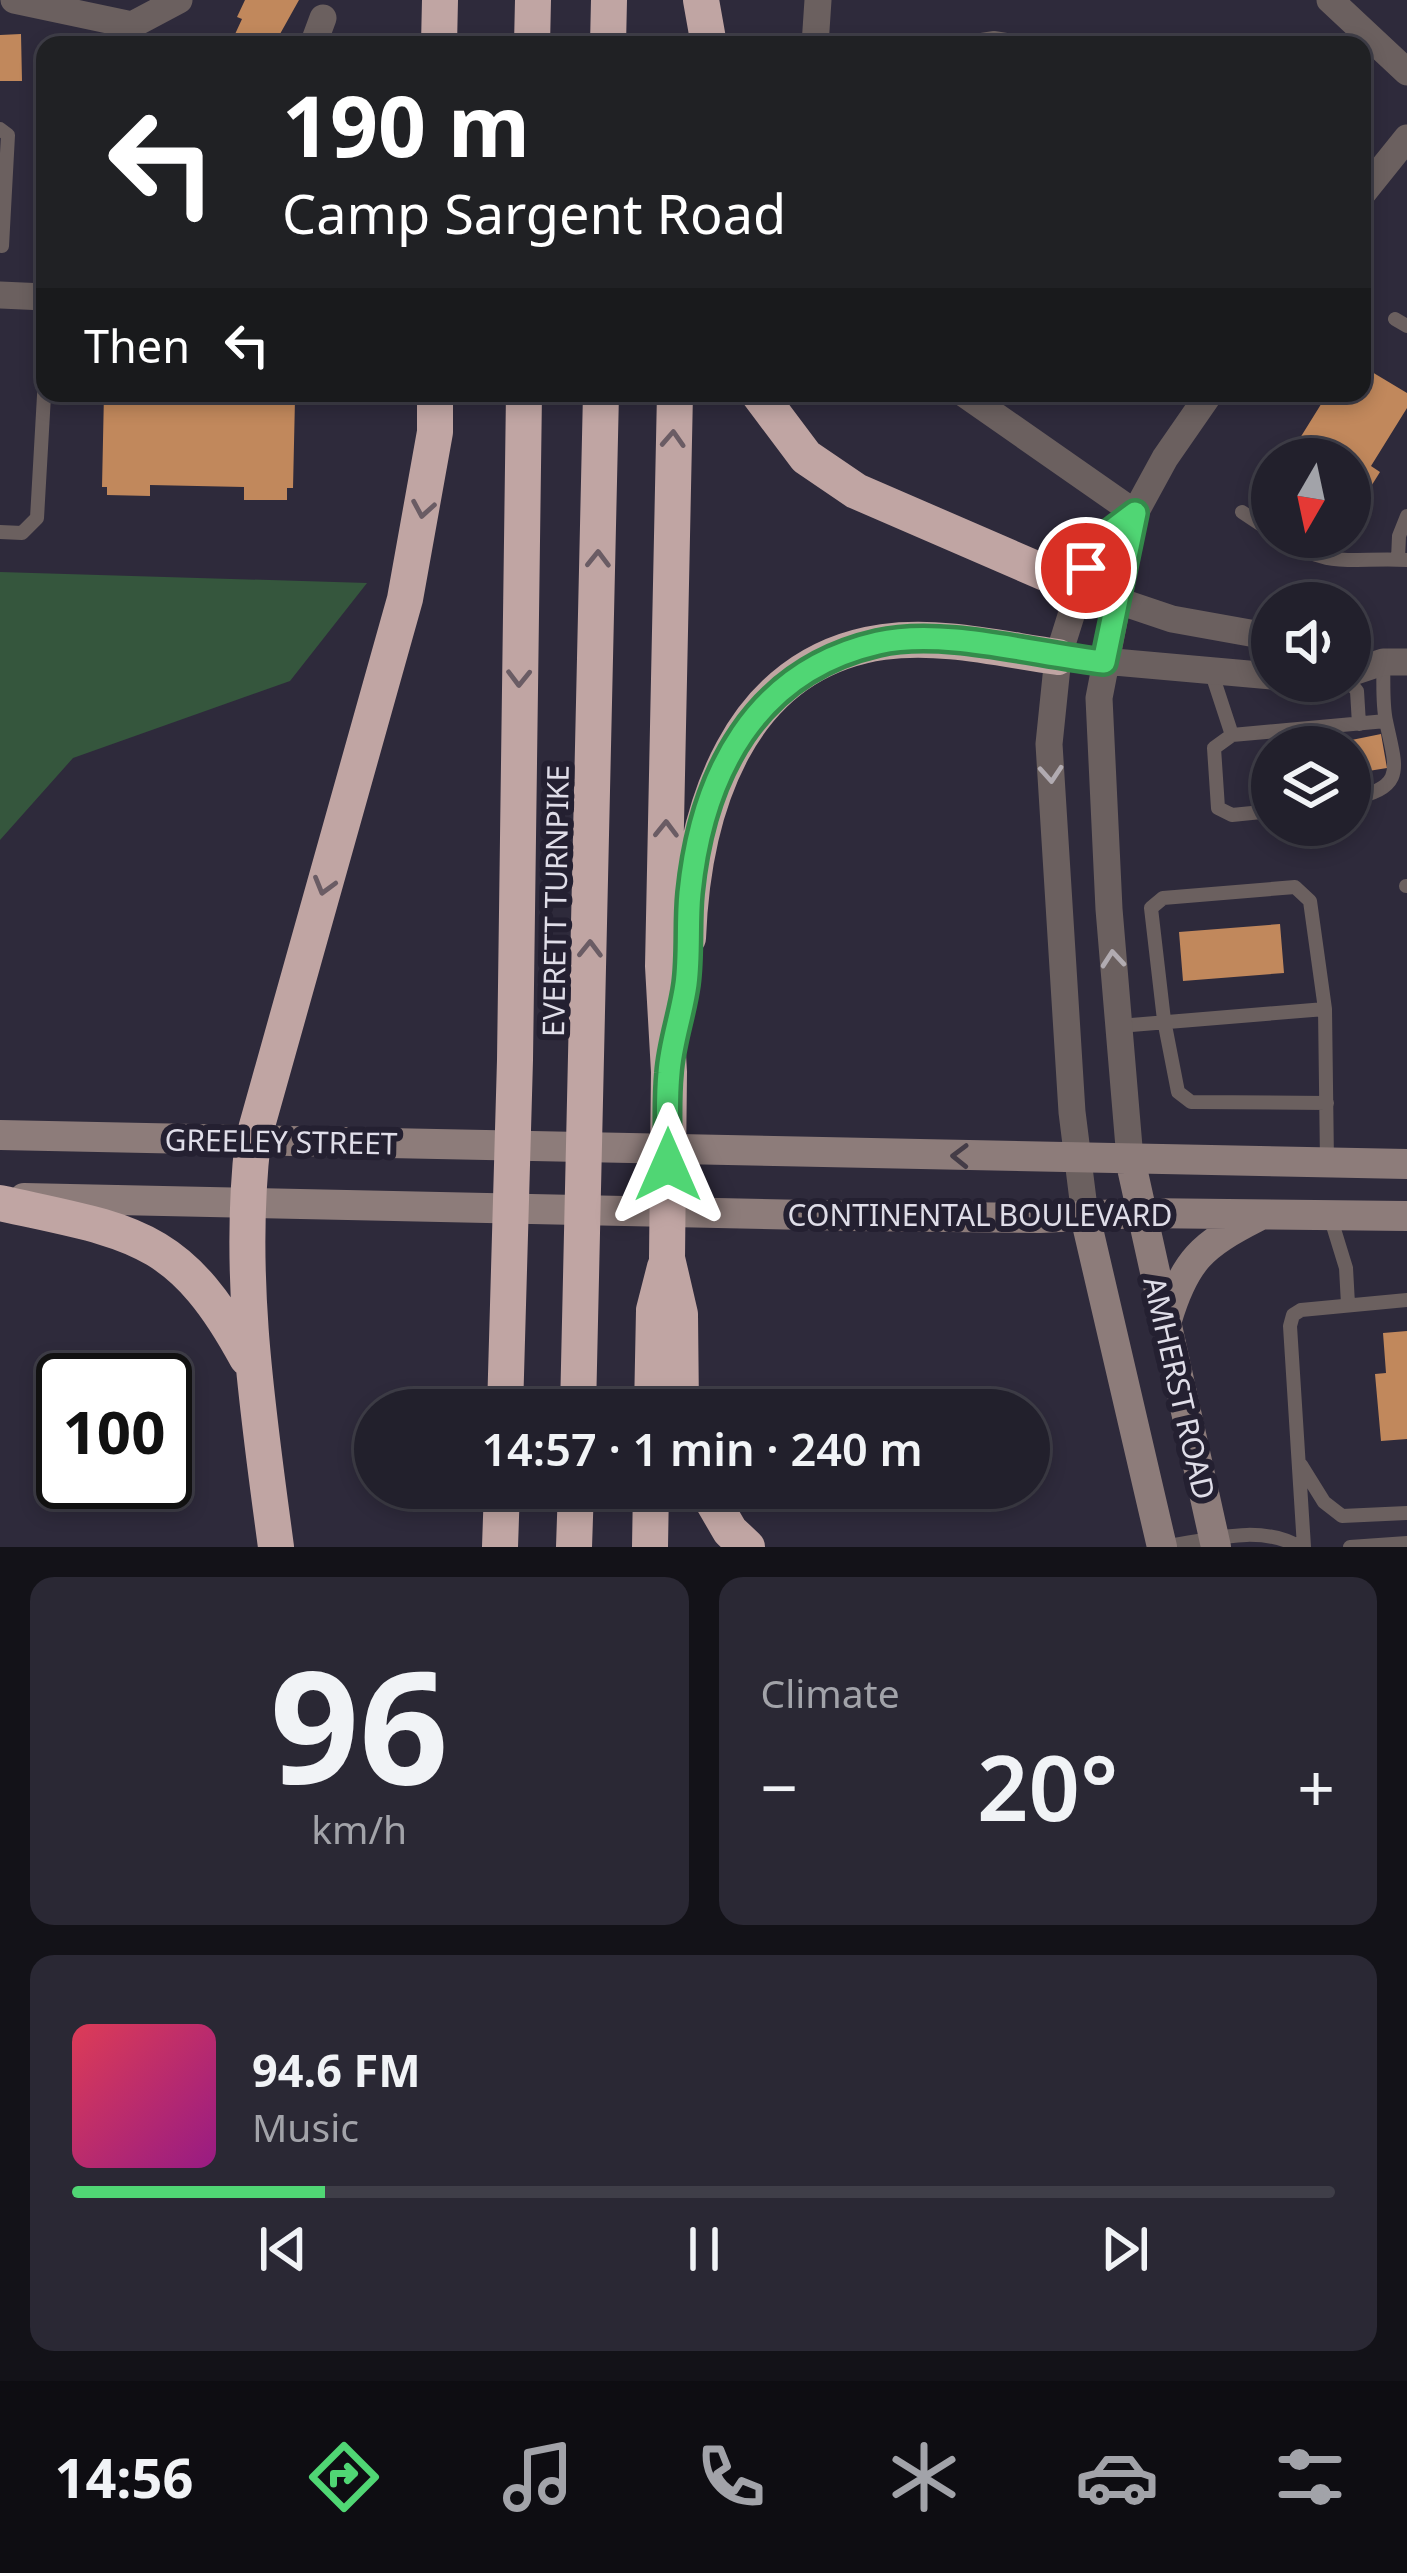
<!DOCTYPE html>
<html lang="en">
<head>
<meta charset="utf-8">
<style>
  body { margin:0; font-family:"Noto Sans",sans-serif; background:#2a2834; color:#f1f3f6; height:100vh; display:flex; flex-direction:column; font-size:45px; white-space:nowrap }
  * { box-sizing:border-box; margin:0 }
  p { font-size:39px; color:#a2a3a9 }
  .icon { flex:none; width:66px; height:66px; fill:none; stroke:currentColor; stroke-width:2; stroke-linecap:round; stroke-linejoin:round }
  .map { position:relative; height:1547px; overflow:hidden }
  .drawer { display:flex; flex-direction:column; gap:30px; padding:30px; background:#131218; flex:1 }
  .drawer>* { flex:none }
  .hud { position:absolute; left:36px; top:36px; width:1335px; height:366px; border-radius:24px; box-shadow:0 6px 18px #0003,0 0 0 3px #3f3e48; background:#202124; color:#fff; overflow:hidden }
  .needle { width:78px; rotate:189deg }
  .tools { position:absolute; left:1251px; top:438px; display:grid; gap:24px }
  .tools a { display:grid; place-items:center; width:120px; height:120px; border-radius:50%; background:#22202c; box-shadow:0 6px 18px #0003,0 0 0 3px #3f3e48; font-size:60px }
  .speed { position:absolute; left:36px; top:1353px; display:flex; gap:24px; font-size:60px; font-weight:700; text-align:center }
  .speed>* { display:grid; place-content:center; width:156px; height:156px; border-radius:50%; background:#22202c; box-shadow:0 6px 18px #0003,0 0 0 3px #3f3e48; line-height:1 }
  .speed .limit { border:6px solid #111; border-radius:18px; background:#fff; color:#111 }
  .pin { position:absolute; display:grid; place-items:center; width:102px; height:102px; color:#fff; margin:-51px; border:6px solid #fff; border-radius:50%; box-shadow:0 3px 12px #0007 }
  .me { position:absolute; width:132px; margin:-66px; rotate:0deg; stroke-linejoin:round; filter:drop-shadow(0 0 9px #0008) }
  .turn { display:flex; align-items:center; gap:42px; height:252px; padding:0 48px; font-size:54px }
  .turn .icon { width:156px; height:156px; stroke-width:2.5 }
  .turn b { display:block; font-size:84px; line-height:102px }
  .then { display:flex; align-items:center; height:114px; padding:0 48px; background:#0003; gap:24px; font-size:45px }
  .big { font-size:90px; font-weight:600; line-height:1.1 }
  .drawer .card { flex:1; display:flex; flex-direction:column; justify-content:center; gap:18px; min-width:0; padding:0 42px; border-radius:24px; background:#2a2834 }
  .drawer .dial { align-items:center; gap:0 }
  .dial b { font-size:156px; line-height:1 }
  .song { display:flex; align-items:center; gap:36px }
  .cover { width:144px; height:144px; border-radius:18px; background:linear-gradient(135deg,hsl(350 70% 55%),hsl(310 70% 35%)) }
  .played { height:12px; border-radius:6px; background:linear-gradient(90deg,#50d674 20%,#3f3e48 20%) }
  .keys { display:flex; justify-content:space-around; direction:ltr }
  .heat { display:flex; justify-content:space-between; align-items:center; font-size:66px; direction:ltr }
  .drawer .tiles { flex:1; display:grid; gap:30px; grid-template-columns:1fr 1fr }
  .card:last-child { grid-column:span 2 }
  .trip { position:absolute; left:354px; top:1389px; width:696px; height:120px; border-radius:60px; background:#22202c; box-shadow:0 6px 18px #0003,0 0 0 3px #3f3e48; font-weight:600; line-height:120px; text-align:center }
  .tab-bar { display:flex; height:192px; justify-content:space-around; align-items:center; background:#0e0d12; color:#a2a3a9 }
  .tab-bar .icon { width:84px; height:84px }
  .tab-bar .current { color:#50d674 }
  .tab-bar b { font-size:54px; color:#f1f3f6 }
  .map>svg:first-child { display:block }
  .green { fill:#35563d }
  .building { fill:#c1885c }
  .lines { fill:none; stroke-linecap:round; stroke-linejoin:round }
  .lane { stroke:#6b605f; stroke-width:14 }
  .street { stroke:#6b605f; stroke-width:27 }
  .secondary { stroke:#8d7c7a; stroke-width:30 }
  .highway { stroke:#c0a5a3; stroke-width:36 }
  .oneway { stroke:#6a5c64 }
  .oneway2 { stroke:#b1abb1 }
  .oneway3 { stroke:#443c47 }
  .route-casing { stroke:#348b4b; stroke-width:30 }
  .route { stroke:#50d674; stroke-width:21 }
  .labels { text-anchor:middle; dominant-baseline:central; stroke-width:12; stroke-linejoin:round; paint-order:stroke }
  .street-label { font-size:30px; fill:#dfdde8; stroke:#242031 }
</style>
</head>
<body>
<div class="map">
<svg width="1407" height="1547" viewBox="0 0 1407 1547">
  <rect width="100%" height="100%" fill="#2e2a3b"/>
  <path class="green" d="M0 572 367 583 290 681 73 758 0 840Z"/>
  <path class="building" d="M245 0H299L280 34 286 36 282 45H230L242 19 237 17Z
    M21 34 22 81H0V35Z
    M37 164H45V212H36Z
    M1362 366 1407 393V408L1371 466 1380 472 1350 520V459H1287L1328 393H1362Z
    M104 393H288V398L295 399 293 488H287V500H244V487L150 485V496L107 495V487H102Z
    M1381 734 1387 768 1350 774V747H1317Z
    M1272 752V801L1267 802 1260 754Z
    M1280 924 1284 973 1183 981 1179 932Z
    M1407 1331V1439L1381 1441 1375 1374 1386 1373 1383 1333Z"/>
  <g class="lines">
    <path class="lane" d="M950 45 994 38 1037 45
      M0 129 8 135 2 246
      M1395 319 1407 326
      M1242 512 1272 532
      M0 532 22 533 37 518 45 378
      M1280 537C1330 570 1351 557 1407 560
      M1398 559 1399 536 1407 516
      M1211 671 1232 735 1214 748 1218 808 1232 815 1272 811
      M1349 681 1357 691 1359 724
      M1232 735 1386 721
      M1350 799C1407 787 1396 769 1386 721 1382 703 1384 681 1383 662
      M1406 886H1407
      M1325 1009 1310 901 1295 887 1163 898 1151 908 1164 1020 1178 1092 1191 1102 1327 1103
      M1119 1026 1325 1009 1327 1162
      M1330 1216 1346 1268 1348 1304
      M1301 1465 1324 1502 1342 1516 1407 1513
      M1162 1547C1205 1541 1261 1523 1299 1547
      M1304 1547 1290 1326 1293 1315 1301 1310 1407 1300
      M1350 1547 1407 1543"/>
    <path class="street" d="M14 0 132 25 179 0
      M1330 0 1407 72
      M313 45 323 18
      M815 45 818 0
      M1362 194 1407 138
      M0 295 45 297
      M963 393 1135 513
      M1080 588 1172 619 1272 637
      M1058 657 1272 676
      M1350 673 1383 662H1407
      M1130 1159 1109 909 1099 698 1135 513 1165 458 1210 393
      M1085 1216 1072 1112 1049 744 1058 657 1086 568 1098 541 1135 513"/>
    <path class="secondary" d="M0 1135 1407 1164
      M1130 1159 1216 1547
      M24 1198 853 1216 1040 1218 1140 1213 1407 1216
      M1085 1216 1162 1547
      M1167 1320C1185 1260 1202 1245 1257 1217"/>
    <path class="highway" d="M701 0 709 45
      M439 45 440 0
      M532 45 533 0
      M608 45 609 0
      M675 393 663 966 669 1072 667 1258 680 1314 681 1410
      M758 393 806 457 856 491 1080 588
      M688 938C693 811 737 663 883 642 941 634 1001 649 1058 657
      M0 1203C130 1232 179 1232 247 1358
      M505 1410 515 1060 524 393
      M578 1410 601 393
      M652 1410 654 1310 665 1267
      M705 1488 730 1531 747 1547
      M276 1547C258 1412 237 1276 253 1140L405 599 435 432V393
      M500 1547 502 1488
      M574 1547 576 1488
      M650 1547 651 1488"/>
  </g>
  <defs><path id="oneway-chevron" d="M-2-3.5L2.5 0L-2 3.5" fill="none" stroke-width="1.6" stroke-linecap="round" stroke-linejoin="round" transform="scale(3)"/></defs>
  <g class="oneway">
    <use href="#oneway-chevron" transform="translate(673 439) rotate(-87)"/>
    <use href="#oneway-chevron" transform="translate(423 509) rotate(100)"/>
    <use href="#oneway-chevron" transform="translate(598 559) rotate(-89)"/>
    <use href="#oneway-chevron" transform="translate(519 678) rotate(91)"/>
    <use href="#oneway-chevron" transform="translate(666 829) rotate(-89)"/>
    <use href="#oneway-chevron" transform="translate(324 886) rotate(106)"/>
    <use href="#oneway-chevron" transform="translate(590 949) rotate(-89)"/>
  </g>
  <g class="oneway2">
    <use href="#oneway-chevron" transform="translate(1051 774) rotate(86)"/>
    <use href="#oneway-chevron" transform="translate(1113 959) rotate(-95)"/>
  </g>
  <use class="oneway3" href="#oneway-chevron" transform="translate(960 1156) rotate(-179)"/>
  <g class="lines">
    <defs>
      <path id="route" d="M668 1165C668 1134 666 1103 669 1073 671 1043 682 1014 686 984 690 954 687 923 690 893 702 774 755 671 878 643 945 628 1036 655 1104 662L1135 513 1098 541 1086 568"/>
    </defs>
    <use href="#route" class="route-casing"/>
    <use href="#route" class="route"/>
  </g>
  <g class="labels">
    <g class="street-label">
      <text transform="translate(555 901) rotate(-89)">EVERETT TURNPIKE</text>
      <text transform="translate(281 1141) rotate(1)">GREELEY STREET</text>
      <text x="980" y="1214">CONTINENTAL BOULEVARD</text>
      <text transform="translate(1180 1388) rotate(77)">AMHERST ROAD</text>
    </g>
  </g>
</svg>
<div class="tools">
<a><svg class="needle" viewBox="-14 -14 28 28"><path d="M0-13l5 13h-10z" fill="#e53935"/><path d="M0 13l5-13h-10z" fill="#a2a3a9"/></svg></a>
<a><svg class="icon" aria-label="sound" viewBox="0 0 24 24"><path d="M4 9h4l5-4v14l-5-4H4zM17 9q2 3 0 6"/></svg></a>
<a><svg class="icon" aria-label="layers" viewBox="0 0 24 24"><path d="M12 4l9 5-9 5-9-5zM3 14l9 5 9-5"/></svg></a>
</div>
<div class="speed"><div class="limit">100</div></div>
<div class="pin" style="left:1086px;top:568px;background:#d93025"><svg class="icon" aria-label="arrive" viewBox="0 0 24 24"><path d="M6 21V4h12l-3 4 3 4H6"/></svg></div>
<svg class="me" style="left:668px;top:1165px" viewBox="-20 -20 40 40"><path d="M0-17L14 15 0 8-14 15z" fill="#50d674" stroke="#fff" stroke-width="4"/></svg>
<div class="trip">14:57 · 1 min · 240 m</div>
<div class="hud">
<div class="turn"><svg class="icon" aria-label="left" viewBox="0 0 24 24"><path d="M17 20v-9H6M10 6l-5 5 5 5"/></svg><div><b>190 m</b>Camp Sargent Road</div></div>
<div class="then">Then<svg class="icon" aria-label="left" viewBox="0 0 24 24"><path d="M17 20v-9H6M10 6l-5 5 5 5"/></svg></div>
</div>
</div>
<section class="drawer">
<div class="tiles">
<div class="card dial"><b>96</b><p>km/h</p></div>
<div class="card"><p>Climate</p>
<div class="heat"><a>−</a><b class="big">20°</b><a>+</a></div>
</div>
<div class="card">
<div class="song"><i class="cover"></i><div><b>94.6 FM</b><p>Music</p></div></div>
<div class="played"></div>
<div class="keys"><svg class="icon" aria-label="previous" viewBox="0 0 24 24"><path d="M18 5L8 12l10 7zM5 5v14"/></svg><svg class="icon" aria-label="pause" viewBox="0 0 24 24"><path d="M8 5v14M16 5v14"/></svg><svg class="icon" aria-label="next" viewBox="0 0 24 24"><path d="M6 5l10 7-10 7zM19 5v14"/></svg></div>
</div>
</div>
</section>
<nav class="tab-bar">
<b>14:56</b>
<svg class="icon current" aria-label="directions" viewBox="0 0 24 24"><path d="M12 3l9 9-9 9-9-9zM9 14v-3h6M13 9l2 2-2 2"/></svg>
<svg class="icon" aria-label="music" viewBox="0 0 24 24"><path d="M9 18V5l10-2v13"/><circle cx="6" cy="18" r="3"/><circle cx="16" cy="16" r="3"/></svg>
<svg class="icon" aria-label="phone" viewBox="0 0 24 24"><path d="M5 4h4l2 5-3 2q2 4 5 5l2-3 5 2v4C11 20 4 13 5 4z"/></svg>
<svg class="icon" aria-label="climate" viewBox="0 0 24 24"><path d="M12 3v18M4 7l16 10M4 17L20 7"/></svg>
<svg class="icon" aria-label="car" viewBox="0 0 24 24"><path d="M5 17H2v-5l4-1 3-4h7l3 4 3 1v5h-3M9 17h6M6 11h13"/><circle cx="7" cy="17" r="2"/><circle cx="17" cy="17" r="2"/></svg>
<svg class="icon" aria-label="filters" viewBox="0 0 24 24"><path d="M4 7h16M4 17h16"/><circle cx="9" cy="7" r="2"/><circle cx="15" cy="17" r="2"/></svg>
</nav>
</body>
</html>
